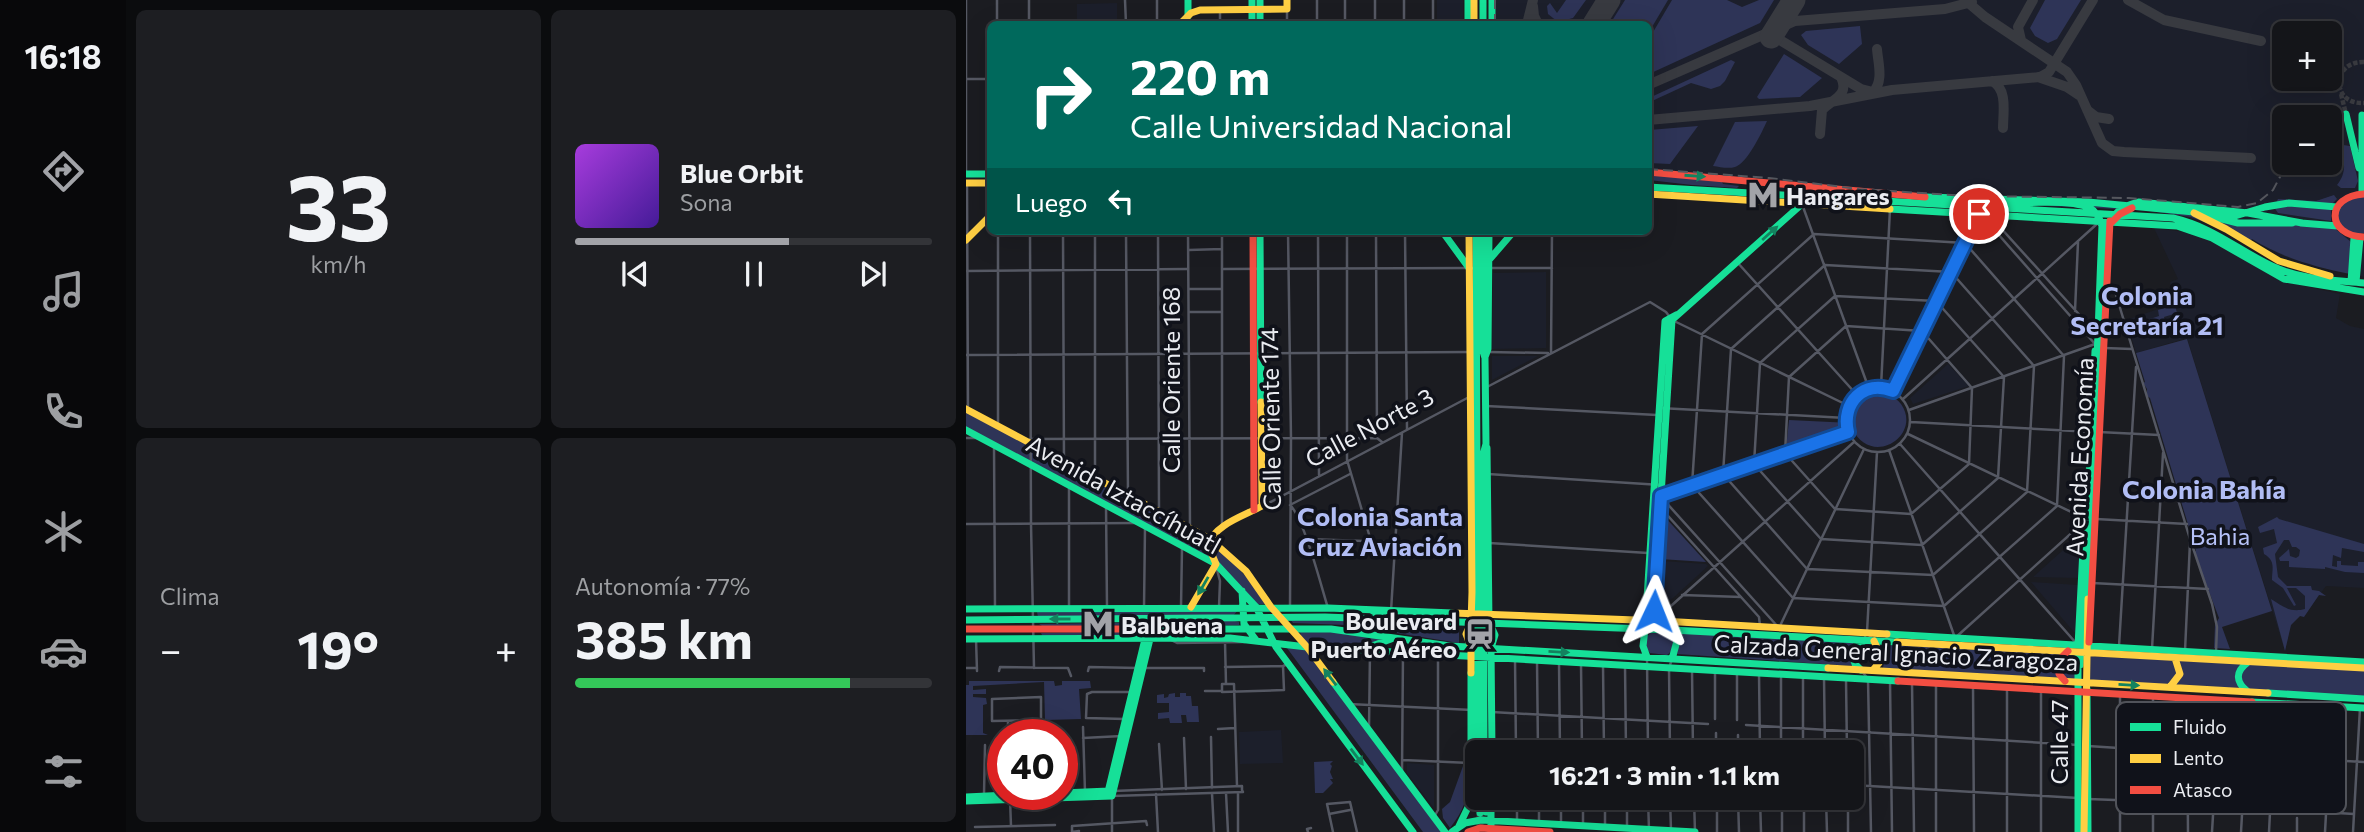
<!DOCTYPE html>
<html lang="es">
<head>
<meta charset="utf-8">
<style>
  body { margin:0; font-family:Commissioner,sans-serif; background:#1d1e22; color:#f1f3f6; height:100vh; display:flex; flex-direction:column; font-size:26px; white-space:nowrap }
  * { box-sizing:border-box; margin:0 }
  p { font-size:23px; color:#9d9fa2 }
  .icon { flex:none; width:38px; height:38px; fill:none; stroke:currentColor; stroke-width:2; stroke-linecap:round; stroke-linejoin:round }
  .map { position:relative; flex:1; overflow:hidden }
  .drawer { display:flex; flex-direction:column; gap:10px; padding:10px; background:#0b0c0e; width:840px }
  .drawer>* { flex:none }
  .top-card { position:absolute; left:21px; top:21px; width:665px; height:214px; border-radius:10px; box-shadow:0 7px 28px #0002,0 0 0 2px #333438; background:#00695c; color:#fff; overflow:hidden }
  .tools { position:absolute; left:1306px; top:21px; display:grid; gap:14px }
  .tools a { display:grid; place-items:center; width:70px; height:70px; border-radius:10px; background:#141519; box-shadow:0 7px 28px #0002,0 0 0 2px #333438; font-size:35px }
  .speed { position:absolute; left:21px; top:719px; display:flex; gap:14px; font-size:35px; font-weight:700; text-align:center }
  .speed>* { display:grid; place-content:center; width:91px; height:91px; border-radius:50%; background:#141519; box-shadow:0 7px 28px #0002,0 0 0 2px #333438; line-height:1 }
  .speed .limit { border:10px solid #d22; background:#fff; color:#111 }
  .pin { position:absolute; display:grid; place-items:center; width:60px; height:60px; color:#fff; margin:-30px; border:4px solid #fff; border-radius:50%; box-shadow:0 2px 7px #0007 }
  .me { position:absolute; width:77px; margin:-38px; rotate:2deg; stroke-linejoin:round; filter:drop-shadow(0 0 5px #0008) }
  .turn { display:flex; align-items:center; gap:24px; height:147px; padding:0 28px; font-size:32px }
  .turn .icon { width:91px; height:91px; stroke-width:2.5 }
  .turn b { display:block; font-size:49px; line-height:60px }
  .then { display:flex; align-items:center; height:66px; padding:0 28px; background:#0003; gap:14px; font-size:26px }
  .big { font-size:52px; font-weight:700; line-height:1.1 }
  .drawer .card { flex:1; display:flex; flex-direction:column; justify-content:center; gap:10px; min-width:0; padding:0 24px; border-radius:10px; background:#1d1e22 }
  .drawer .dial { align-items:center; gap:0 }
  .dial b { font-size:91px; line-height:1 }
  .song { display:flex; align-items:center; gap:21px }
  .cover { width:84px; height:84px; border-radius:10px; background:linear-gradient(135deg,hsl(280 70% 55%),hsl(260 70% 35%)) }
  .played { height:7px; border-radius:4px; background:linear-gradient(90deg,#a2a3a8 60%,#333438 60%) }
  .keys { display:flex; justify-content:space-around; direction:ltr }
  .heat { display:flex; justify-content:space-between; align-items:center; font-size:38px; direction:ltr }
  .charge { height:10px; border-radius:5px; background:linear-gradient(90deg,#34c759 77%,#333438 0) }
  .drawer .tiles { flex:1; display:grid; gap:10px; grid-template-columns:repeat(2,1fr) }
  .trip { position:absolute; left:499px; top:740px; width:399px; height:70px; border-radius:10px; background:#141519; box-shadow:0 7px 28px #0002,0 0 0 2px #333438; font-weight:700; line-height:70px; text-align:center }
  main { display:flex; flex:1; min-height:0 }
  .tab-bar { display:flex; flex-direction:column; width:126px; justify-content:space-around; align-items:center; background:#08080a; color:#9d9fa2 }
  .tab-bar .icon { width:49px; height:49px }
  .tab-bar .active { color:#a2a3a8 }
  .tab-bar b { font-size:32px; color:#f1f3f6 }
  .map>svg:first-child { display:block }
  .built { fill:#1c1f2b; fill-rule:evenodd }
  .green { fill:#2e3457 }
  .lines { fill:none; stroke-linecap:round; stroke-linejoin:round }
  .taxiway { stroke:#383a40; stroke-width:10 }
  .runway { stroke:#383a40; stroke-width:23 }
  .secondary-tunnel { stroke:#3a3b40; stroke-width:4.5; stroke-dasharray:4.5 2; stroke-linecap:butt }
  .highway-tunnel { stroke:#3a3b40; stroke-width:7; stroke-dasharray:7 3.5; stroke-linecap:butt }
  .street { stroke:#555863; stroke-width:2.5 }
  .fast { stroke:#16e098; stroke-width:7 }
  .slow { stroke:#ffcf43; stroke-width:7 }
  .jam { stroke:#f24e42; stroke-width:7 }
  .rail { stroke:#55575e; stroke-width:2; stroke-dasharray:10 5; stroke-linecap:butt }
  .oneway { fill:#13835f }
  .route-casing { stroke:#114b97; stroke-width:18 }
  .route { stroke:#1a73e8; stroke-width:12 }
  .labels { text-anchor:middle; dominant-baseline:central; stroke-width:7; stroke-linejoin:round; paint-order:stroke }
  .poi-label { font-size:24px; font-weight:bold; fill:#eaecf1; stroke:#10121a; text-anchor:start }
  .street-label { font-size:24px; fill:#eaecf1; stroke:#10121a }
  .park-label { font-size:24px; fill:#b6c2f9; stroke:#10121a }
  .neighbourhood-label { font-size:26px; font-weight:bold; fill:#b1bdf5; stroke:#10121a }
  .key { fill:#10121a; stroke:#51535a; stroke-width:2 }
  .key-label { font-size:19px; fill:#eaecf1 }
</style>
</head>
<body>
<main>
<nav class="tab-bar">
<b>16:18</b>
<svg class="icon active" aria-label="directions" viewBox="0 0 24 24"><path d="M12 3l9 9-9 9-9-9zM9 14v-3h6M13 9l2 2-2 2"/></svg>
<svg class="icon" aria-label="music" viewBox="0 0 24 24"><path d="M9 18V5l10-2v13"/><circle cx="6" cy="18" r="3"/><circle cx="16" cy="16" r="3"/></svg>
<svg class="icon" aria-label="phone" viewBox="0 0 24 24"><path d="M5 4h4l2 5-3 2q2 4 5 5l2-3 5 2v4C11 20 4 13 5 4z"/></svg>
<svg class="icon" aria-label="climate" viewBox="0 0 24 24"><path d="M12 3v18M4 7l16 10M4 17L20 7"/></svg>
<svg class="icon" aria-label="car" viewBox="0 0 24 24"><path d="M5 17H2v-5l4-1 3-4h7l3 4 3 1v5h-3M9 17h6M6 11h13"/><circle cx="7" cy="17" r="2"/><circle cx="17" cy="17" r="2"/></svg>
<svg class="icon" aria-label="filters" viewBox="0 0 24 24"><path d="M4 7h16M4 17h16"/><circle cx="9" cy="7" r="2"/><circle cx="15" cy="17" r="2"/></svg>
</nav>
<section class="drawer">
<div class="tiles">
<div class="card dial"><b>33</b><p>km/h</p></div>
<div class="card">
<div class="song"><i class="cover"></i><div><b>Blue Orbit</b><p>Sona</p></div></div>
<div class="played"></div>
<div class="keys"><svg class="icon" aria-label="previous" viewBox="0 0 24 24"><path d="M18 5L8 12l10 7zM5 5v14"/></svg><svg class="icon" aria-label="pause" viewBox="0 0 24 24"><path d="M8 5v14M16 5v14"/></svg><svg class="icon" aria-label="next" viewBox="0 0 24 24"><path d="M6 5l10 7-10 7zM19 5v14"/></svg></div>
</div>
<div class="card"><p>Clima</p>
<div class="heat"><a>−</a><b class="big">19°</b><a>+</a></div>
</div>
<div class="card"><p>Autonomía · 77%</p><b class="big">385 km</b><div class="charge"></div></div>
</div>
</section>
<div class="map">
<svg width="1398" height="832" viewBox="0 0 1398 832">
  <rect width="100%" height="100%" fill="#1b1c21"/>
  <path class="built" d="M471 0H497V24H471Z
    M524 0H1398V277L1325 259 1304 250 1286 239 1282 244 1245 224 1213 215 1177 210 1046 205 804 189 798 183 776 182 771 188 726 185 683 180 682 24H524ZM1318 33H1363V79H1318ZM1318 117H1363V163H1318Z
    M151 3V24H111V4Z
    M1188 228 1226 233 1267 251 1304 275 1325 283 1374 294 1370 318 1384 326 1398 329V588L1360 586 1338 616H1334L1325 624 1319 651 1221 338 1170 353 1160 320 1210 303 1204 282 1212 279Z
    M580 272V348L526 349 527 273Z
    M526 356H572L526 380Z
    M982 364 1003 386 947 404 944 398Z
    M1115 534 1113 578 1067 577Z
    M697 561 740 564 742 566 696 608 693 606Z
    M1065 582 1112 585 1110 632H1108Z
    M315 730 317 763 274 764 273 732Z
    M441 763 468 765V808L441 773Z"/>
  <path class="green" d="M600 0H620L607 18 592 22 582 14 581 6 584 3 591 13Z
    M659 0H702L683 32 682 24H644Z
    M706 0H761L776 7 793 0H808L794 23 683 74 687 69 683 67V39Z
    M1079 0H1115L1091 39 1082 43 1069 36 1064 28Z
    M894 26 896 44 873 64 842 45 835 35 840 31Z
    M818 54 856 78 834 97 793 99 791 97Z
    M765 60 769 62 759 81 754 86 745 89 725 83 686 101 683 108V98Z
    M801 121C796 132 781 164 769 167 762 169 754 167 747 166L769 122Z
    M732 126 704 164 683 163V130Z
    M1370 144 1384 146 1392 181 1389 188H1375L1371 185C1382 171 1379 158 1370 144Z
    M683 175 734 177 756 182 757 184 773 186 771 188 726 185 683 180Z
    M1368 195 1371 199 1366 204 1333 202 1332 206 1365 208V221L1312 213 1308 207 1312 199 1350 201Z
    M1389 196 1398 197V233C1370 239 1362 204 1389 196Z
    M1119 204 1216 213 1276 225H1336L1367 227 1385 242 1384 274C1349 267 1317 258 1286 239L1282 244 1254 228 1225 217 1177 210 1084 206Z
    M1209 305 1211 313 1198 317 1200 324 1166 335 1161 321 1167 319 1169 324 1193 316 1192 310Z
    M1221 339 1306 611 1256 627 1264 649 1248 648 1249 625 1253 618 1228 552 1230 551 1184 398 1181 396V389L1177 383 1179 382 1170 353Z
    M911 393C920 394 929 396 935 404 957 435 905 469 886 428L823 451 820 449 823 420 885 423C886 406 894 397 911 393Z
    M0 411 224 530 265 560 281 578 299 604H291L253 564 0 429Z
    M697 515 740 562 694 559Z
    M1311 517 1313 519 1398 544V552L1376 548 1375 558 1367 555 1366 566 1371 567V561H1375V565L1392 566V562H1398V573L1379 572 1359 567V569L1323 567V561H1314L1313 558 1323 549 1324 556 1330 558 1333 556 1334 550 1330 547H1326L1323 540H1318L1309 554 1312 577 1321 586H1345L1346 590 1353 591 1360 596 1353 595 1338 617 1334 616 1325 625 1319 651 1305 599C1316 606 1324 613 1339 609V596L1330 588H1321L1330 605 1328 606 1317 588 1306 580C1306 568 1310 561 1298 554L1297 548 1311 543 1308 529 1294 533 1292 527Z
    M272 610 267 616 72 617 71 612Z
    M324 619 493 625V643L380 625 327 623Z
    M269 621 273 622V625L76 626 73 624Z
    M182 631 209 636 77 637 75 633Z
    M334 631H376L419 640 398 647 342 645 335 636Z
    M687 631 707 633C710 643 709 649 701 655L684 653 680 648V637Z
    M711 632 888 642 883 655 886 666 711 654 714 638Z
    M318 644 339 646 478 832H457Z
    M921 645 1110 655 1109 679 917 668Z
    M1123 656 1398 670V697L1122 682Z
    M3 681H88L89 686 96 685V681H124L125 688 113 689 115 719 79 720 78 682 7 686V690L20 689V694H7V697L20 698 21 704 17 705V733L22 735H0V685H3Z
    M209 693V697H214V693H220V696H225L226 706H232L233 722H221L220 715H215L216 723H204L203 718 192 719V713L203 712V703H191V695L198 694V698L202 697 203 694Z
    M367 761 364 764 366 766 364 772 367 779H364L367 783 357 793H349L348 762Z
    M497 766 503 767C505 791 499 809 484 828L477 818 476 809 484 802Z"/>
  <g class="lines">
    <path class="taxiway" d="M999 0 1019 17 1101 72 1110 85 1136 143 1147 151 1158 152 1285 158
      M1162 0 1198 20 1295 41
      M567 6 568 16 572 24
      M561 24 567 0
      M806 28 819 14 825 0
      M797 36 814 40 895 89 907 92
      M1055 40 1052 27 1067 0
      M1072 77 1101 87 1113 95
      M1026 81C1042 89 1037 113 1037 128
      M682 85 829 21 979 9 1006 2
      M907 92C918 81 912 63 911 49
      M1121 110 1130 117 1143 119
      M682 120 844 106 926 90 1074 77 1083 72 1127 0
      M854 134 856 110C866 99 884 96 875 77"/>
    <path class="runway" d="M628 24 643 0
      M805 37 828 0"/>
    <path class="secondary-tunnel" d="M1398 62C1365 61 1365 105 1398 103
      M1375 94 1380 114"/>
    <path class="highway-tunnel" d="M514 813V832"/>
    <path class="street" d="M0 0V172
      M31 0V24
      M159 0 160 24
      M191 0V24
      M379 0V24
      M438 0V24
      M467 0V24
      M254 10V24
      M321 10V24
      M63 24V0
      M222 24V16
      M351 24V0
      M409 24V0
      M0 79H24
      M1 183 2 410
      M836 204 903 389
      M1023 215 1129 332
      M32 231V426
      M64 231 65 524 68 668
      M97 231 98 462
      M129 231V478
      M160 231 162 494
      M192 231 193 509
      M222 231 224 528
      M256 231V528
      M322 231 325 438 324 607
      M352 231 353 475
      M381 231V460L405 541
      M410 231 411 438
      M439 231 441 429
      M848 234 999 243 1098 356 1091 506 978 606 827 598 726 485 736 334Z
      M223 250 256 249
      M771 262 891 395
      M859 265 985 272 1068 366 1061 492 967 575 841 569 757 474 765 349Z
      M523 268H586
      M258 269 503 268
      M0 271 221 269
      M1141 286 1148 288 1224 539 1246 604 1251 627 1250 652
      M223 289H256
      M869 296 970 301 1038 377 1032 478 956 545 855 539 788 464 794 363Z
      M1109 311 1112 242
      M223 312H255
      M880 326 956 331 1006 388 1003 464 945 514 869 509 819 453 823 377Z
      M1138 348 1166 349
      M522 352 582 353
      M585 353 586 231
      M0 355 504 352
      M521 387 684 302 700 312 706 320 883 406
      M915 387 924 209
      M880 420a32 32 0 1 1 64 0a32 32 0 1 1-64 0Z
      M927 391 1013 215
      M937 399 1132 223
      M520 406 691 415
      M694 408 880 418
      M943 410 1129 344 1017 217
      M945 422 1127 432
      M1133 432 1193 435
      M942 434 1120 519
      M0 438H11
      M64 439 411 438 416 442
      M934 444 1110 643
      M28 445 29 609
      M923 450 989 638 1120 520
      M522 474 695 485
      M103 486V609
      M695 496 880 432
      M697 499 813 628 898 449
      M140 505 141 607
      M297 506 505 396
      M694 507 793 617 794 626
      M1130 519 1221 524
      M0 524 171 523
      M340 539 428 542
      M523 543 682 553
      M250 566 254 581 253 607
      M1126 583 1242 589
      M716 595 775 597
      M215 607 216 548
      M178 608 179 527
      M362 608C355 586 338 518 324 505L384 474
      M425 611 436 433
      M681 616 696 614 888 442
      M10 639 11 671
      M906 639 901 632 911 452
      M205 640 211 643 279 642
      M259 642 260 684H268L271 786
      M1153 646 1170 367
      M1186 649 1197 453
      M1219 651 1224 542
      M681 658 682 752
      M549 659 550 752
      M571 660 572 752
      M593 662 594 752
      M615 663 616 752
      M637 665 638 752
      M659 665 660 752
      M259 667 317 666 322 664
      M0 668H11
      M178 668H238V671
      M726 669 727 752
      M895 670 902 679 905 832
      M33 671 34 667 102 668 105 676
      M122 671 123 667 172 668
      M749 671V719
      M771 672V720
      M793 673 794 752
      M815 675V752
      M837 676V752
      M858 677 859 752
      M880 679 881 752
      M924 681 926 832
      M946 682 948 832
      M260 684H256V692L318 690 317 666
      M1007 685 1008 832
      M1041 688V832
      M239 691H256
      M1187 695V832
      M75 697V720L26 721V699Z
      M1221 699 1222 832
      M383 704 506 710
      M526 712 742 724
      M159 719 120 718 121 694 126 692H166
      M66 720 67 735
      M42 721V735
      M780 725 1112 745
      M117 727 119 792
      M403 728 404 651
      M252 729 269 728
      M750 733V752
      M772 735V752
      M245 737 246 788
      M117 738 156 736
      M218 738 220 789
      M193 744 196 790
      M1122 746 1275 756
      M1279 751 1282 702
      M704 752 703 668 706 659
      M1286 756 1398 762
      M1307 757 1310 705
      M437 760 504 763
      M436 772 437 653
      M886 785 1112 798
      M147 791 276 786V790
      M246 793 248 832
      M260 793 262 832
      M272 793V832
      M18 794 19 745
      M190 794 192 832
      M1154 797V693
      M551 798V821
      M573 798V823
      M595 798V824
      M617 798V825
      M639 798V827
      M661 798V826
      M682 798 683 830
      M704 798 705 830
      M728 798 729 832
      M751 798V832
      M772 798 773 832
      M794 798 795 832
      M816 798V832
      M838 798V832
      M860 798 861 832
      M882 798V832
      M44 799 45 826
      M1122 799 1149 800
      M1161 801 1328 811
      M1332 807 1338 705
      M1154 808V832
      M1338 811 1388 814
      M363 814 384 810
      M468 817 472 810V655
      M9 827 89 825
      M113 831 106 832V826L180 821 181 825
      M146 832V796L277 792 276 790
      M342 832 341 829 345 828
      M367 832 361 804 384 802 391 832
      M970 832V683
      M1075 832V689
      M1246 832 1254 700
      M1275 832 1279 763
      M1303 832 1306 773
      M1331 832V818
      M1359 832 1366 706
      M1387 832 1394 708"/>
    <path class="fast" d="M222 0V16
      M286 0V24
      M294 0V24
      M502 0V24
      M517 0V24
      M526 0V24
      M1380 114 1393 168
      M1396 115V193
      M0 174H24
      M682 187 1207 218C1249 228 1271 250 1308 267 1336 280 1368 280 1398 283
      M959 197 1122 202 1228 212 1272 223H1326
      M1019 207C1041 203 1105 198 1124 208 1131 212 1134 219 1136 226L1122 599
      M924 209 1211 226 1246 238 1318 279 1398 292
      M1248 214 1269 216 1299 207 1323 203 1371 207
      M1335 223 1372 226
      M294 231 295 402
      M476 231 503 268
      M510 231 512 752
      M516 231V348L519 358 520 444 517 455 518 752
      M1139 232C1145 215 1155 206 1173 202L1282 213 1336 223
      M523 260 548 231
      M1385 282 1388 238
      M1390 282 1394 238
      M1133 337 1141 231
      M519 357 522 349 523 231
      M0 430 250 564 290 607 310 647 447 832
      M521 448 523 622 529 635 525 648 526 752
      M276 591 278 624 290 640
      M0 609 362 608 487 613
      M405 610 418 617
      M0 620 359 617 706 630 931 642
      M162 629H365L484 646 862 668
      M679 629 699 321 710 315
      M679 629 677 646 681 657
      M706 630 691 616 688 608 706 320 836 204
      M706 630 711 641 706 659
      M195 631 221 637
      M921 634 1398 662
      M0 639 264 638 341 647 932 681
      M395 650 425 639
      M1281 663C1269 672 1270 682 1281 691
      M1114 665 1121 533
      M895 670 889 664 886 655 890 647 899 640
      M505 673V763
      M367 682 479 832
      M1121 689 1122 832
      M1302 693 1398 699
      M1286 702 1398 708
      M96 793 143 791
      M141 796 179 639
      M0 797 63 794
      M513 798 514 813
      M519 798 520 812
      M525 798V832
      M0 801 146 796 184 639
      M493 826 505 801 506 775
      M486 832 499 823 515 820 729 832
      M1112 832V646L1118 530 1121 519 1129 351"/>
    <path class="slow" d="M508 0V24
      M214 24 225 13 234 10 321 9V0
      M0 183H24
      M682 194 924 209
      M1228 213 1260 229 1313 261 1364 276
      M503 231 506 592 505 623 500 634 505 647V673
      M0 240 24 216
      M0 409 244 539 280 571 305 607 341 647 367 682
      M225 607 250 564 242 545C249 524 278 516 296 506L295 402
      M487 613 696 621 921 634
      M931 642 1398 668
      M862 668 1302 693
      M907 670 913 663 915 656 908 641
      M1204 687 1214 674 1209 658
      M1118 832 1122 599"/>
    <path class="jam" d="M682 172 959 197
      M1398 194C1359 196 1360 236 1398 237
      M1145 223 1154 214 1166 208
      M287 231 288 510
      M0 629H162
      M1123 642 1144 221
      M932 681 1286 702
      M1099 681 1093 674 1092 661 1102 651
      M507 776 509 746
      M502 832 514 828 584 832"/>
    <path class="rail" d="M529 24V0
      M682 169 803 178 893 189 1002 196 1163 198 1272 207 1291 203 1307 190 1316 173 1318 151"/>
  </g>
  <defs><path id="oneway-solid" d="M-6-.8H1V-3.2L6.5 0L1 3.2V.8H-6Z" transform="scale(1.75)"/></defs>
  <g class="oneway">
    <use href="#oneway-solid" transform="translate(729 176) rotate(4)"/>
    <use href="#oneway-solid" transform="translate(804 233) rotate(-42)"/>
    <use href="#oneway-solid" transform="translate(237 586) rotate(120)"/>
    <use href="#oneway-solid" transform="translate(94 619) rotate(180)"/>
    <use href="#oneway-solid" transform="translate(593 652) rotate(3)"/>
    <use href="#oneway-solid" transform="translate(364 677) rotate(-127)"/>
    <use href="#oneway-solid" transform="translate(1163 685) rotate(3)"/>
    <use href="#oneway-solid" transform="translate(391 757) rotate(53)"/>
  </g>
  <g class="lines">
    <defs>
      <path id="route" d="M688 611 695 496 882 432C875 403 898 379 927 391L1013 214"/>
    </defs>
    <use href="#route" class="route-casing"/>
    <use href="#route" class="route"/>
  </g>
  <defs>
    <symbol id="metro-bare" viewBox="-9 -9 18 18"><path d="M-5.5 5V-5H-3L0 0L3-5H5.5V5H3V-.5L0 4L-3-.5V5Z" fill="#a2a3a8" stroke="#10121a" stroke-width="2.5" paint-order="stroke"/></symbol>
    <symbol id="station-bare" viewBox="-9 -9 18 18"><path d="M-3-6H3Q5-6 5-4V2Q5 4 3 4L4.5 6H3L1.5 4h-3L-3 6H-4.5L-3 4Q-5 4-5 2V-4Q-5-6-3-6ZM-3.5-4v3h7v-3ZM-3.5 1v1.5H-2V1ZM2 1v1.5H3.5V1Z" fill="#a2a3a8" stroke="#10121a" stroke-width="2.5" paint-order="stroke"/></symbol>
  </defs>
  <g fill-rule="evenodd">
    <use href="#metro-bare" x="775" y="173" width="44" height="44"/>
    <use href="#metro-bare" x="110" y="602" width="44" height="44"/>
    <use href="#station-bare" x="492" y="612" width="44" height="44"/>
  </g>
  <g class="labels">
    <g class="poi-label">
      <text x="820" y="195">Hangares</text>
      <text x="491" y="620" text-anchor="end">Boulevard<tspan x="491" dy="28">Puerto Aéreo</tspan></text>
      <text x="155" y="624">Balbuena</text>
    </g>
    <g class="street-label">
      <text transform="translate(204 380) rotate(-90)">Calle Oriente 168</text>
      <text transform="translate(304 419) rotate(-91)">Calle Oriente 174</text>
      <text transform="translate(403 427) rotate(-28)">Calle Norte 3</text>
      <text transform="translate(1113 457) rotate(-87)">Avenida Economía</text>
      <text transform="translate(158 494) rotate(29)">Avenida Iztaccíhuatl</text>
      <text transform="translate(930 652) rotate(3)">Calzada General Ignacio Zaragoza</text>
      <text transform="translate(1092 742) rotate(-90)">Calle 47</text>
    </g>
    <g class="park-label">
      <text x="1254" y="535">Bahia</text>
    </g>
    <g class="neighbourhood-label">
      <text x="1181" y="294">Colonia<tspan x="1181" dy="30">Secretaría 21</tspan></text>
      <text x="1238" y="488">Colonia Bahía</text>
      <text x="414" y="515">Colonia Santa<tspan x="414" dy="30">Cruz Aviación</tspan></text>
    </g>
  </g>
  <rect x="1150" y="702" width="230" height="112" rx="10" class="key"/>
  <rect x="1164" y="723" width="31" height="8" fill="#16e098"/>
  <rect x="1164" y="754" width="31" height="9" fill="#ffcf43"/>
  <rect x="1164" y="786" width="31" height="8" fill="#f24e42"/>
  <g class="key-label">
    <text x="1207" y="734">Fluido</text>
    <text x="1207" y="765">Lento</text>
    <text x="1207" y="797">Atasco</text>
  </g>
</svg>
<div class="tools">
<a>+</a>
<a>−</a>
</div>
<div class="speed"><div class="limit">40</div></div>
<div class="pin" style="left:1013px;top:214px;background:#d93025"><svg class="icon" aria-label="arrive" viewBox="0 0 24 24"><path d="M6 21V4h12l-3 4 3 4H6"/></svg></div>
<svg class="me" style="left:688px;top:611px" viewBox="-20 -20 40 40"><path d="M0-17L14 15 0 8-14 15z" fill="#1a73e8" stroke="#fff" stroke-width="4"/></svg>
<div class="trip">16:21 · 3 min · 1.1 km</div>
<div class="top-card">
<div class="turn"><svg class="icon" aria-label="right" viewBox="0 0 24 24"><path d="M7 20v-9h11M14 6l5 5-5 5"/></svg><div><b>220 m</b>Calle Universidad Nacional</div></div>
<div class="then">Luego<svg class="icon" aria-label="left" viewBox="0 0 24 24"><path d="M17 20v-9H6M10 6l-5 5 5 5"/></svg></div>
</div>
</div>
</main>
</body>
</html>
